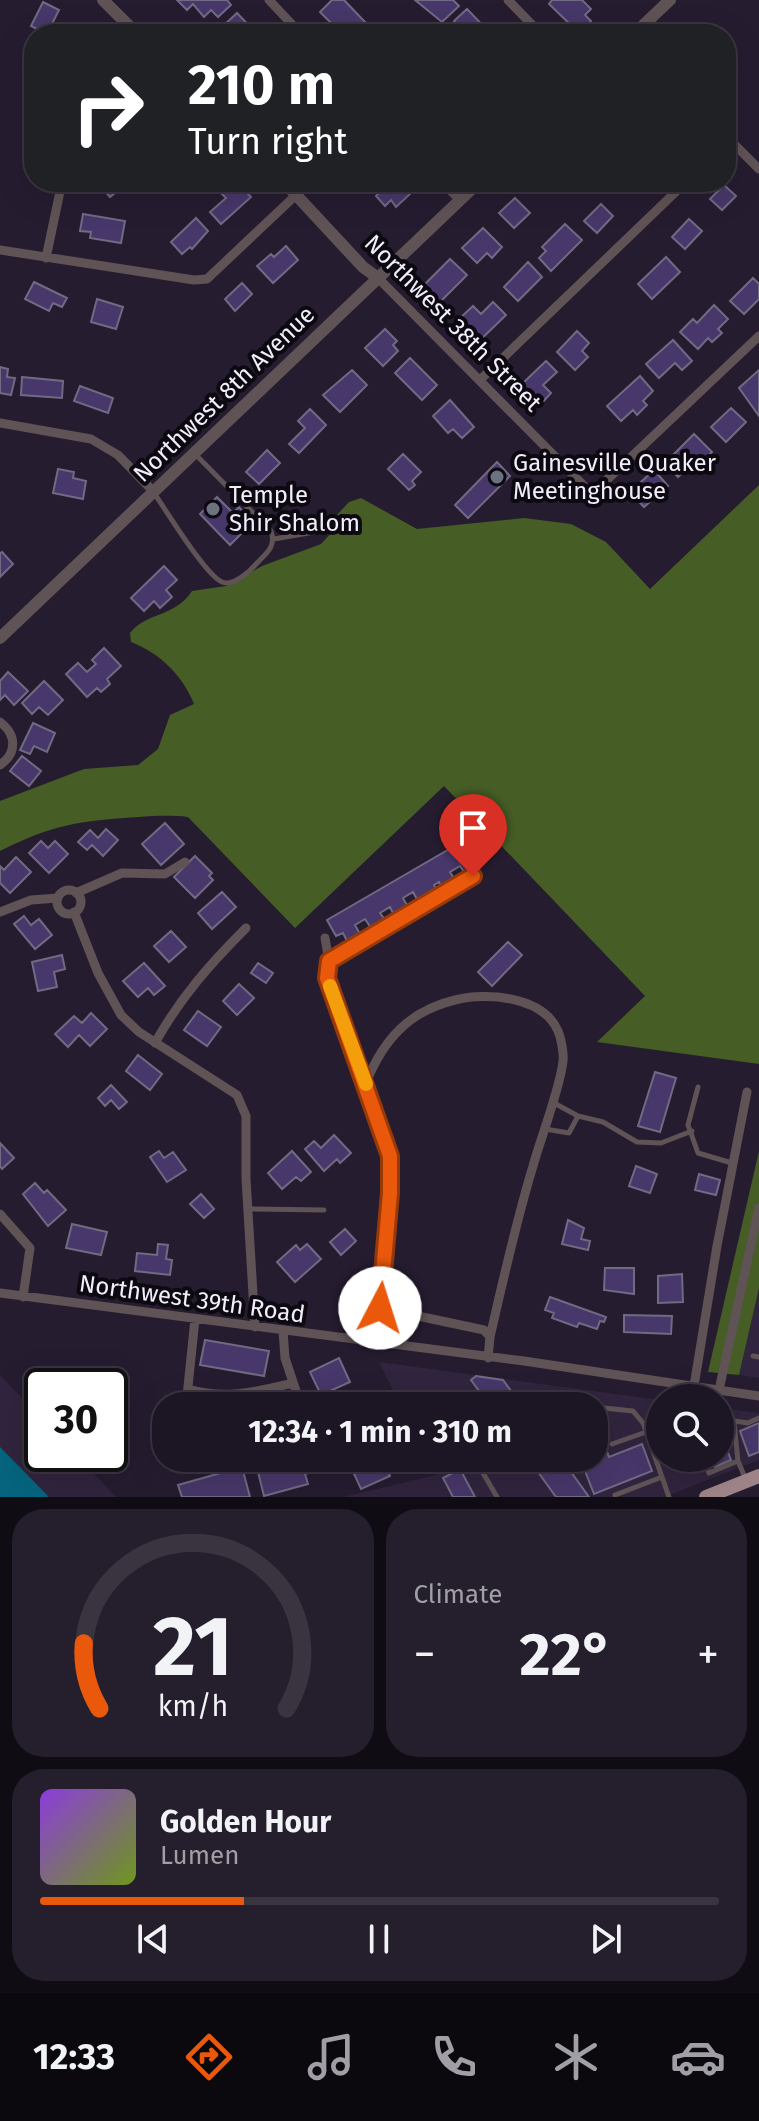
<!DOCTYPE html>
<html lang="en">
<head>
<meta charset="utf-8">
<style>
  body { margin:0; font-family:"Fira Sans",sans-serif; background:#251e2c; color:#f1f3f6; height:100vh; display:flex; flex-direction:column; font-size:30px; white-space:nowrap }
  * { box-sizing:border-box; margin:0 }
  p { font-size:26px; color:#a09fa6 }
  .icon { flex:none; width:44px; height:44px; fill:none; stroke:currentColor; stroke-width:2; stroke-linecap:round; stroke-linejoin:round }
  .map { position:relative; height:1497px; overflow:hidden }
  .sheet { display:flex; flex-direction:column; gap:12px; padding:12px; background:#0f0c14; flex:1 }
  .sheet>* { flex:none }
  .hud { position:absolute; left:24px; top:24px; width:712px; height:168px; border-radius:32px; box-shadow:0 8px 32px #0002,0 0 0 2px #3a3441; background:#202124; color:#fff; overflow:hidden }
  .tools { position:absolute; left:646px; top:1384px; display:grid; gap:16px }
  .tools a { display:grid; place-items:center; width:88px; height:88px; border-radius:50%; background:#1c1524; box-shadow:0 8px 32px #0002,0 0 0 2px #3a3441; font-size:40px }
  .speed { position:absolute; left:24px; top:1368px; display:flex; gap:16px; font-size:40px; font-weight:700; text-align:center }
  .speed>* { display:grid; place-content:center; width:104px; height:104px; border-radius:50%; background:#1c1524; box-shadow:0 8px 32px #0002,0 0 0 2px #3a3441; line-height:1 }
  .speed .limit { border:4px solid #111; border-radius:12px; background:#fff; color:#111 }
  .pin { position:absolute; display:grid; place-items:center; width:68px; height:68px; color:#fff; margin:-82px -34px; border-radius:50% 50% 50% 0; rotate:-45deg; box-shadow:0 0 8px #0007 }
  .pin .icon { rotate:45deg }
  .me { position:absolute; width:88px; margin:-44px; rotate:5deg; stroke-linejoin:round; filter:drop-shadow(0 0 6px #0008) }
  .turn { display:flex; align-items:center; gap:28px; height:168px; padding:0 32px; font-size:36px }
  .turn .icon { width:104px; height:104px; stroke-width:2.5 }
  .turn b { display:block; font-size:56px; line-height:68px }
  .big { font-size:60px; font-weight:700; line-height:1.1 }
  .sheet .tile { flex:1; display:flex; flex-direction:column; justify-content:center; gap:12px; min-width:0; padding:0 28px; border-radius:32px; background:#251e2c }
  .sheet .dial { align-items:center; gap:0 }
  .dial svg { height:208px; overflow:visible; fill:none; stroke:#3a3441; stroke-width:7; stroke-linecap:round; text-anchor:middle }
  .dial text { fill:#f1f3f6; stroke:none }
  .song { display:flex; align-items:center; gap:24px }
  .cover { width:96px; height:96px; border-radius:12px; background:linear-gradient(135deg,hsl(270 70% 55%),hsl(80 70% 35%)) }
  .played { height:8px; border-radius:4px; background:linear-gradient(90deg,#ea580c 30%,#3a3441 30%) }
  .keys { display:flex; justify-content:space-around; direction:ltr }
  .heat { display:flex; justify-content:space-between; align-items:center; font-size:44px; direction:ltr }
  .sheet .tiles { flex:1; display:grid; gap:12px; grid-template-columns:1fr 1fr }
  .tile:last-child { grid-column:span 2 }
  .trip { position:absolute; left:152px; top:1392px; width:456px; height:80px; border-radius:32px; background:#1c1524; box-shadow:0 8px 32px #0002,0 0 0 2px #3a3441; font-weight:700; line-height:80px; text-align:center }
  .tabs { display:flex; height:128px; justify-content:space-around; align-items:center; background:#0b080e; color:#a09fa6 }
  .tabs .icon { width:56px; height:56px }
  .tabs .selected { color:#ea580c }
  .tabs b { font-size:36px; color:#f1f3f6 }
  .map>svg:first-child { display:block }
  .built { fill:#31243e }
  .forest { fill:#465d26 }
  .water { fill:#06647e }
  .building { fill:#47376a; stroke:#706a83; stroke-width:2 }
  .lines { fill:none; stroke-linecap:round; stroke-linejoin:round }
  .service { stroke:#605355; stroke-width:5 }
  .minor { stroke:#605355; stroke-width:9 }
  .tertiary { stroke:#605355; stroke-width:12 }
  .primary { stroke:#9e8388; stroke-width:14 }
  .route-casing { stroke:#983908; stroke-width:20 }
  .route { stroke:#ea580c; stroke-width:14 }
  .slow { stroke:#f59e0b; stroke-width:14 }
  .worship-dot { fill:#6b7280; stroke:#0d0911; stroke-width:3 }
  .labels { text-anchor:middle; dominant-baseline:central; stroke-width:8; stroke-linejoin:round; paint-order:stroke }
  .street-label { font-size:24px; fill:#f2edfb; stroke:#0d0911 }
  .poi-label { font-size:24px; fill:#f2edfb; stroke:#0d0911; text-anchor:start }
</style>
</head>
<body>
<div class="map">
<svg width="759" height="1497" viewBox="0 0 759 1497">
  <rect width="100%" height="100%" fill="#261c30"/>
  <path class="built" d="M759 1288V1378L739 1375Z
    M379 1362 660 1400V1458H720V1408L759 1413V1460L664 1497H343L436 1475 428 1458H594V1406H401Z
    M0 1375 42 1419V1454H75L116 1497H0Z"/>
  <path class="forest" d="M759 485V1064L597 1042 645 996 444 786 295 928 188 817C170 815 155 816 138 817 79 821 54 824 0 851V801L84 769 138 765 158 749 170 715 194 704C183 676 160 653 131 642L130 633C148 611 174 618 192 591L226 586 262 566 321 544 332 532 336 516 349 502 361 498 417 529 524 518 571 524 606 542 650 589Z
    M759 1151V1288L739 1375 708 1372Z"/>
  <path class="water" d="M0 1447 47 1495 48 1497H0Z"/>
  <path class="building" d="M177 0H227L231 5 218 17 211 10 204 17 193 4 187 10Z
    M332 0H344L365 22 353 34H342L320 12Z
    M415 0H453L459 6 442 22Z
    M552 0H582L591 9 585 15 591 21 579 33 549 4Z
    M43 2 59 10 47 34 31 26Z
    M467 9 491 34H467L454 21Z
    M237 13 257 34H225L228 32 223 26Z
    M97 182H128L110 197Z
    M362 182H400L411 193 396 207 391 200 385 206 376 196 381 191 375 185 370 190Z
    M238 183 251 197 221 224 210 212 226 198 219 191 227 184 231 189Z
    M724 185 736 196 722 210 710 199Z
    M515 198 530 213 514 228 499 213Z
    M601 204 613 216 597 233 584 221Z
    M83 214 125 221 121 243 90 238 91 232 80 231Z
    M196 218 208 231 192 249 190 247 182 254 171 242Z
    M689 219 702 231 685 249 672 237Z
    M565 224 582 240 551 271 539 258 546 251 542 247Z
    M483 228 502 247 492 258 487 253 477 263 462 248Z
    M286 246 298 260 273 283 257 266 271 254 274 257Z
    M666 257 680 272 652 299 638 284Z
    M450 259 467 275 440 302 424 285Z
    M528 262 542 277 518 301 504 287Z
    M753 278 759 284V299L744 314 730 301Z
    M34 282 67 298 62 307 53 303 49 311 25 299Z
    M242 283 252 294 235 311 225 299Z
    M97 299 123 307 116 329 91 322Z
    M493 302 506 315 475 345 460 330 464 326 458 320 473 306 481 314Z
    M714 305 728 319 718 329 722 333 712 342 708 338 698 349 680 332 693 319 697 323Z
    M385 329 397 341 393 345 398 351 383 366 365 348Z
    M577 331 589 343 582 351 588 357 575 370 557 352Z
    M673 340 692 361 682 370 675 363 659 378 646 364Z
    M410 358 437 385 422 400 395 373Z
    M546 361 557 372 543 385 551 393 541 404 522 384Z
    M0 367 8 369 7 377 15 378 11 395 0 393Z
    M352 370 367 385 340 412 323 395Z
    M759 370V416L739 388Z
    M640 376 653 391 643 401 647 405 637 415 633 410 621 421 607 406Z
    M22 377 63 381 62 398 21 395Z
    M80 386 113 398 108 413 74 401Z
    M450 400 474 427 462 438 453 429 448 433 433 416Z
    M731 408 746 422 726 442 711 427Z
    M310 409 326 425 299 453 289 444 305 428 298 421Z
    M694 434 712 452 695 469 690 465 678 477 665 463Z
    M267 450 280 463 259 484 246 472Z
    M403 454 421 472 412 481 415 485 409 490 388 469Z
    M497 462 510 476 468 518 455 505Z
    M58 469 74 472 73 478 86 481 83 499 53 493Z
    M654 470 668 486 644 507 630 492Z
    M217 497 233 513 239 507 248 517 239 526 244 531 230 545 200 514Z
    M2 552 13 564 0 577V553Z
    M164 566 177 580 166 590 172 597 160 608 154 601 144 611 131 598Z
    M104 648 121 666 107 679 110 684 101 692 97 688 87 697 66 674 78 663 87 672 96 664 92 660Z
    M8 672 28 691 14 705 5 695 0 700V681Z
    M44 681 63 700 48 715 39 707 32 714 22 703Z
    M33 723 55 733 47 752 34 746 30 754 20 750Z
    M22 756 41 771 29 786 10 771Z
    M165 823 184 844 161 865 142 844Z
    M106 829 118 840 103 856 92 845 87 850 78 842 90 830 98 838Z
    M470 837 480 854 473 858 479 867 466 875 460 866 450 872 455 880 442 888 439 882 434 885 437 890 418 901 413 892 403 898 408 907 394 915 390 907 380 913 385 920 371 928 365 919 355 925 360 934 347 941 343 933 336 936 327 920Z
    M41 841 48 848 55 841 68 854 49 873 29 853Z
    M195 856 212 873 209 876 213 880 195 898 174 877Z
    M16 857 31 872 10 893 0 883V866L4 870Z
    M222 892 236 907 212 929 198 913Z
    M24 916 31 925 39 919 52 935 35 949 14 924Z
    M171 931 186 947 169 962 154 946Z
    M508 942 522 955 492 986 478 972Z
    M62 955 65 969 54 972 57 987 38 991 32 962Z
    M144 963 165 986 154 995 148 988 138 997 123 981Z
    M258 963 273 973 266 983 251 973Z
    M239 984 254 998 237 1015 223 1001Z
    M198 1011 221 1027 207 1046 184 1030Z
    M91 1013 107 1029 90 1046 79 1035 68 1047 55 1034 74 1016 82 1023Z
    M138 1055 162 1074 150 1090 126 1071Z
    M655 1072 676 1078 660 1132 638 1126Z
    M111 1085 127 1102 119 1109 111 1100 105 1106 98 1098Z
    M334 1135 351 1153 340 1163 337 1159 324 1171 305 1149 314 1141 321 1148Z
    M0 1143 14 1158 2 1169 0 1166Z
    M159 1151 164 1158 173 1152 186 1170 167 1182 150 1157Z
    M292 1151 311 1172 301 1181 296 1177 282 1189 268 1173Z
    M636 1166 657 1174 650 1193 629 1186Z
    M699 1174 720 1180 716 1195 695 1190Z
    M35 1183 44 1193 47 1190 66 1210 48 1226 23 1194Z
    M201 1194 214 1209 204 1218 190 1204Z
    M568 1220 584 1228 581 1239 590 1241 588 1250 562 1244Z
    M72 1224 107 1232 101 1255 66 1248Z
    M345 1229 356 1241 341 1255 330 1242Z
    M158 1244 168 1245 166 1259 172 1260 170 1275 135 1271 137 1253 157 1255Z
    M307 1244 321 1259 295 1282 277 1262 296 1245 300 1250Z
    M605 1268H634V1294L604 1290Z
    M682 1274 683 1302 658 1303V1276Z
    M550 1297 606 1317 604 1322 600 1321 597 1329 579 1323 577 1327 552 1318 554 1313 545 1310Z
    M624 1315 672 1316 671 1334 624 1332Z
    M205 1340 269 1351 264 1376 200 1365Z
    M339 1358 350 1382 321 1395 310 1372Z
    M476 1376 503 1380 522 1406H490L471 1380Z
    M759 1423V1452L749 1456 740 1431Z
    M720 1432 731 1460 715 1467 711 1458H720Z
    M600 1433 609 1457 642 1444 652 1471 594 1494 580 1458H594V1435Z
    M294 1458H323L326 1468 305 1474 308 1484 264 1496 257 1468Z
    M365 1458H382L390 1476 361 1489 350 1465Z
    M528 1458H561L589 1497H556Z
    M242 1467 250 1497H182L178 1485Z
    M460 1469 475 1497H453L443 1478Z"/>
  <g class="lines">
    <path class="service" d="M154 493C166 510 206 576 222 582 234 587 251 570 258 562 268 552 276 546 271 531L195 454
      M274 539 320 531
      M698 1087 688 1125 698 1153 732 1163
      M578 1116 603 1122 637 1142 661 1143 692 1131
      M545 1129 569 1133 578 1116 554 1103
      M248 1209 324 1210
      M753 1356 759 1357
      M557 1402 589 1406
      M594 1407 633 1411 643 1423 669 1497
      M720 1419 748 1423 759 1418
      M734 1423 738 1461 746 1480
      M612 1444 646 1432
      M491 1458 479 1466 497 1497
      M703 1458 709 1473 738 1461
      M615 1495 662 1477"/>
    <path class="minor" d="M269 0 301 34
      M508 0 541 34
      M726 136 759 169
      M442 182 460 200
      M0 250 194 280 207 279 296 195
      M46 258 62 182
      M378 278 592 494 759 336
      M480 380 686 182
      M0 423 91 439 118 455 154 492
      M0 722C17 735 17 753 0 765
      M57 902a12 12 0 1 1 24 0a12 12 0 1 1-24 0Z
      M76 893 122 873 165 874 185 862
      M0 912 31 900 58 898
      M74 912 98 973 121 1015 139 1032 237 1095 246 1116V1179L255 1327
      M325 938 329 961 327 978 390 1156V1193L377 1343
      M329 961 473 876
      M155 1043C180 998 210 964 246 928
      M366 1083C383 1040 409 1011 455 1000 486 992 543 996 558 1031 561 1038 564 1054 563 1061 560 1089 541 1137 533 1166 516 1222 503 1280 490 1337
      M0 1214 30 1248 23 1297
      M0 1293 524 1361 759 1396
      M380 1308 484 1330 490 1337 488 1358
      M283 1331 285 1358 301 1406
      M694 1386 717 1246 747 1092
      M188 1389C226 1400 255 1392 293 1383
      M719 1390 759 1208
      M186 1406 195 1319
      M188 1458 201 1463 239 1458"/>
    <path class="tertiary" d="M103 0 137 34
      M634 34 670 0
      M284 182 363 267 378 278
      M0 638 479 182"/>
    <path class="primary" d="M706 1497 759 1476"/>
  </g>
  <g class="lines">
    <defs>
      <path id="route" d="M380 1308 390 1193V1156L327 978 329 961 473 876"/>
    </defs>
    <use href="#route" class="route-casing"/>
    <use href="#route" class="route"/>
    <path class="slow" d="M330 986 366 1084"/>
  </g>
  <g class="worship-dot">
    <circle cx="497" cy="477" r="8"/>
    <circle cx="213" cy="509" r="8"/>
  </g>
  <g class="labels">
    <g class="street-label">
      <text transform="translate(453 323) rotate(45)">Northwest 38th Street</text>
      <text transform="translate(224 394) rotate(-44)">Northwest 8th Avenue</text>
      <text transform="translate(192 1299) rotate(8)">Northwest 39th Road</text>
    </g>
    <g class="poi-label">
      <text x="513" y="463">Gainesville Quaker<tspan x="513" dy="28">Meetinghouse</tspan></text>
      <text x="229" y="495">Temple<tspan x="229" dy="28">Shir Shalom</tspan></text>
    </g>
  </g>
</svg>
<div class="tools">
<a><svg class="icon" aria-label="search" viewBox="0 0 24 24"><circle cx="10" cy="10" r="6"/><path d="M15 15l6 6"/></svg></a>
</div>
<div class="speed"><div class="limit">30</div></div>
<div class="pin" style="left:473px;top:876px;background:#d93025"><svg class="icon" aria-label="arrive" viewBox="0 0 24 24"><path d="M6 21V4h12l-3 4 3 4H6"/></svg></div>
<svg class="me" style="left:380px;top:1308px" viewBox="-20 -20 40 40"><circle r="19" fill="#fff"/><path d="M0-13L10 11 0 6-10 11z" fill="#ea580c"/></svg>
<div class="trip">12:34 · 1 min · 310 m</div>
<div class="hud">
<div class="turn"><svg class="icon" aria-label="right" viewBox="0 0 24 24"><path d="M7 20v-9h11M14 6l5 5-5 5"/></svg><div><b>210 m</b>Turn right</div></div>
</div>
</div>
<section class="sheet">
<div class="tiles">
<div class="tile dial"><svg viewBox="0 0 100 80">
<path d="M14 69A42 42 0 1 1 86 69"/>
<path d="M14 69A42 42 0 0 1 8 44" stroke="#ea580c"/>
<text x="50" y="56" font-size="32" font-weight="700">21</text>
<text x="50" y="72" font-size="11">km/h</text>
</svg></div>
<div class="tile"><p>Climate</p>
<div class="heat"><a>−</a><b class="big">22°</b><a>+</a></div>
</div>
<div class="tile">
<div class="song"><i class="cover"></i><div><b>Golden Hour</b><p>Lumen</p></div></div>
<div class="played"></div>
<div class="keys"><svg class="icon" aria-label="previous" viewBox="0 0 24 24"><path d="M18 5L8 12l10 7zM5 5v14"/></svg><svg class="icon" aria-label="pause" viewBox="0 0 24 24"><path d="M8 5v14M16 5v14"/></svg><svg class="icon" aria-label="next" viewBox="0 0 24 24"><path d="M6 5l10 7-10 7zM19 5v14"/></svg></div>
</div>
</div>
</section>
<nav class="tabs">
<b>12:33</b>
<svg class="icon selected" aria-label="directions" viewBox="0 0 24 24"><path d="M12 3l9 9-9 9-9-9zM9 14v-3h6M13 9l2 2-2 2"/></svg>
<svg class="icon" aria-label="music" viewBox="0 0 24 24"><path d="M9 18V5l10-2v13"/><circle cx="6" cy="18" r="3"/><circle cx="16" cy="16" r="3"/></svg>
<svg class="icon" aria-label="phone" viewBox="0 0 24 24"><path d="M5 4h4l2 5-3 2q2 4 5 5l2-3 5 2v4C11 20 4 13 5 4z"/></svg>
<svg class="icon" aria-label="climate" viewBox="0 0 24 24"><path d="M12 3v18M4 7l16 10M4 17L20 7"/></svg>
<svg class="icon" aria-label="car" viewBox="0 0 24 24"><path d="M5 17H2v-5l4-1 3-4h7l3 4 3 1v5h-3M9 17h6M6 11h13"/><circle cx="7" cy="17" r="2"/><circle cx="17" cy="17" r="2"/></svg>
</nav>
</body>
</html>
